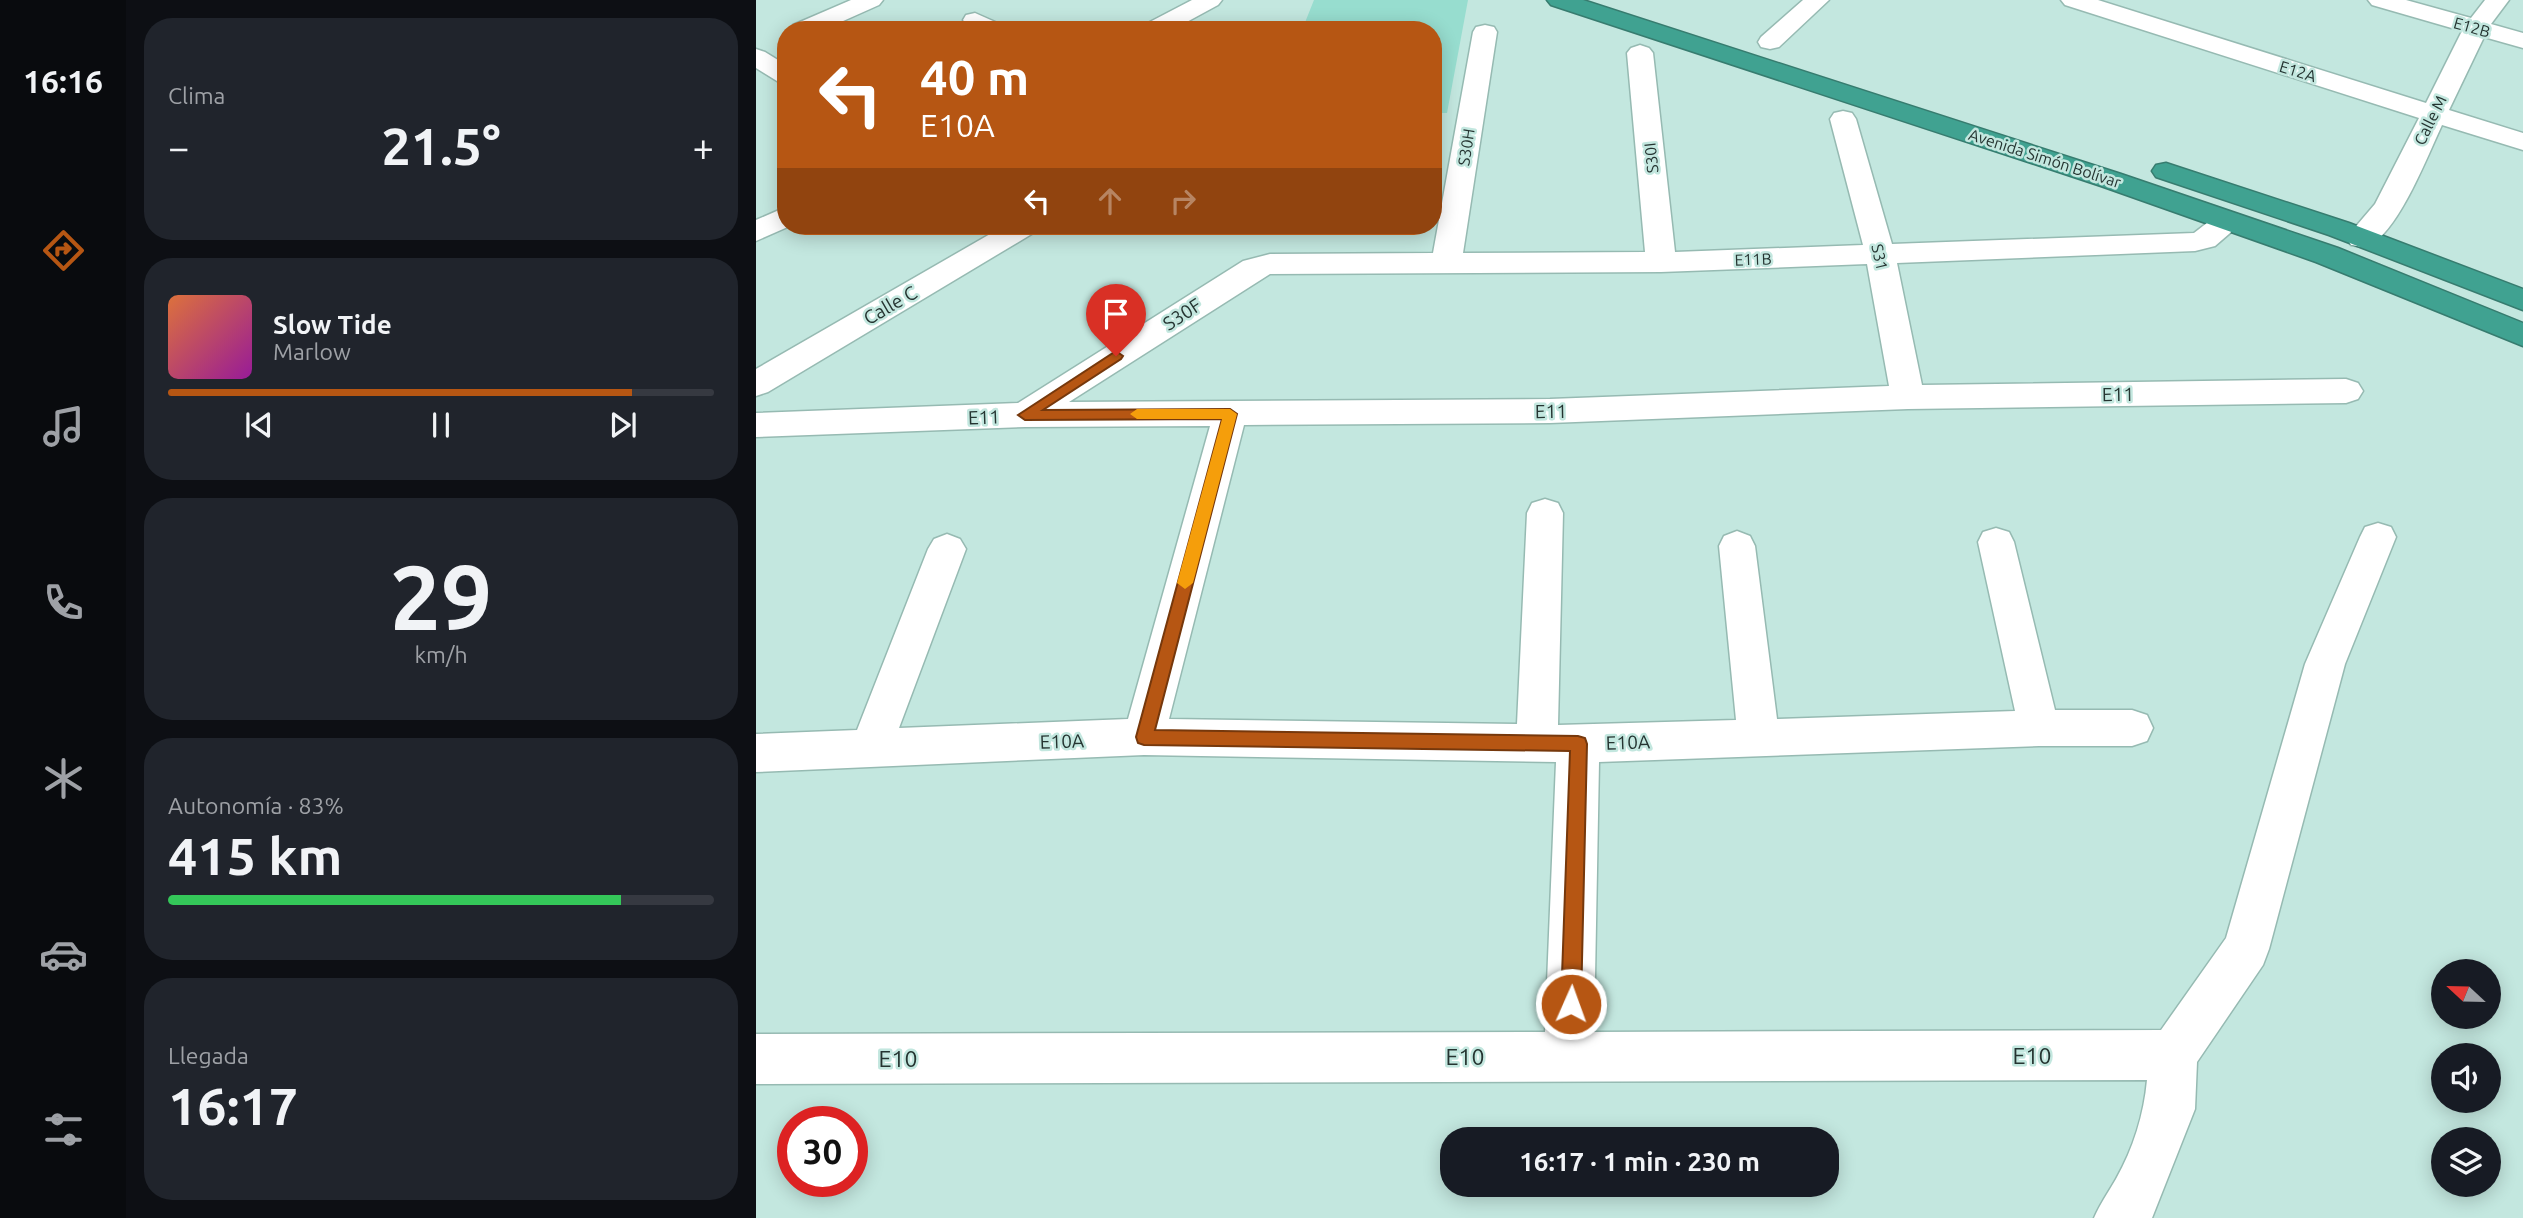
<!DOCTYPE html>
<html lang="es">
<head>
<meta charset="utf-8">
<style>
  body { margin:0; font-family:Ubuntu,sans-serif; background:#20242c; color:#f1f3f6; height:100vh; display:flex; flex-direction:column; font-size:26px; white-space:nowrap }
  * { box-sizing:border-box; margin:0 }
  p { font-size:23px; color:#9ea1a6 }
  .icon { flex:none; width:38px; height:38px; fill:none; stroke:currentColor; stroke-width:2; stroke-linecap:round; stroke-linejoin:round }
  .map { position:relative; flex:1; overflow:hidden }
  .details { display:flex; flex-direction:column; gap:18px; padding:18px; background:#0d0f14; width:630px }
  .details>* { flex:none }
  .top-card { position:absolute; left:21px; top:21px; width:665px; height:214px; border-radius:28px; box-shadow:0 4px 18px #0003; background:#b65613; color:#fff; overflow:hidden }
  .needle { width:46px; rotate:292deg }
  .buttons { position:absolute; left:1675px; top:959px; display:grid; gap:14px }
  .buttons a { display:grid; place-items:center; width:70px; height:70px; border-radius:50%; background:#171b24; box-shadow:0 4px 18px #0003; font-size:35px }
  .speed { position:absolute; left:21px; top:1106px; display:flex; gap:14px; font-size:35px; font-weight:700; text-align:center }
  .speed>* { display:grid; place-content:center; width:91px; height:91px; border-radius:50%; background:#171b24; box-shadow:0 4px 18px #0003; line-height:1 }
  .speed .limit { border:10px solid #d22; background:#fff; color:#111 }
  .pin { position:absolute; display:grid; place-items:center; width:60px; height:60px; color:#fff; margin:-72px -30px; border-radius:50% 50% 50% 0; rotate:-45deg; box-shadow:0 0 7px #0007 }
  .pin .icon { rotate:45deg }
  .me { position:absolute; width:77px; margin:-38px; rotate:2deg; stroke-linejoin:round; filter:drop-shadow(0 0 5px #0008) }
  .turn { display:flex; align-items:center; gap:24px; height:147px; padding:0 28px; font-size:32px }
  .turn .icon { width:91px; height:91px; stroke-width:2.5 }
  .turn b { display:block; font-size:49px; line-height:60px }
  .lanes { display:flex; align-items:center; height:66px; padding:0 28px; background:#0003; justify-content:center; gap:35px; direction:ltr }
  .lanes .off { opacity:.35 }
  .big { font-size:52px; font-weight:600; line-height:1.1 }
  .details .card { flex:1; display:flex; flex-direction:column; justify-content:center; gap:10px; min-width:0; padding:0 24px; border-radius:28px; background:#20242c }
  .details .dial { align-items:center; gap:0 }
  .dial b { font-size:91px; line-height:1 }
  .song { display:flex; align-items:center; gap:21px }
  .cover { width:84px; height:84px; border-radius:10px; background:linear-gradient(135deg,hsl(20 70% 55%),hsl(300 70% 35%)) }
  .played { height:7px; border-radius:4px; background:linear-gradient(90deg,#b65613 85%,#363941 85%) }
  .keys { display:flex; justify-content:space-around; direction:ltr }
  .heat { display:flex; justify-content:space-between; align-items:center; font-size:38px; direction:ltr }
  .charge { height:10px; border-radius:5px; background:linear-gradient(90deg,#34c759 83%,#363941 0) }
  .trip { position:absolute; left:684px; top:1127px; width:399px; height:70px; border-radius:28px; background:#171b24; box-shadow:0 4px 18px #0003; font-weight:600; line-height:70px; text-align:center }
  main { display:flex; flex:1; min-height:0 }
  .menu { display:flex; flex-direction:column; width:126px; justify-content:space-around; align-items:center; background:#090b0e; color:#9ea1a6 }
  .menu .icon { width:49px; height:49px }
  .menu .on { color:#b65613 }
  .menu b { font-size:32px; color:#f1f3f6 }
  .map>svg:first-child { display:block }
  .green { fill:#97ddcf }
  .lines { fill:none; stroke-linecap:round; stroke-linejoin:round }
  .minor-casing { stroke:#96bab2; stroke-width:3 }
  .highway-casing { stroke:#377c6f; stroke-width:3 }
  .minor { fill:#fff; fill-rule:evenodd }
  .highway { fill:#40a291; fill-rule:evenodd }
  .route { fill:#b65613; stroke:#76380c; stroke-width:2 }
  .slow { fill:#f59e0b }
  .labels { text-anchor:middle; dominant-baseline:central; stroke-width:5; stroke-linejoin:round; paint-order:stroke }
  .far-street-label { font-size:16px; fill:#253431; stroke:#c3e7df }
  .street-label { font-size:19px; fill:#253431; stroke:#c3e7df }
  .near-street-label { font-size:23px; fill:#253431; stroke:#c3e7df }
</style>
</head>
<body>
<main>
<nav class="menu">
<b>16:16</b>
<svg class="icon on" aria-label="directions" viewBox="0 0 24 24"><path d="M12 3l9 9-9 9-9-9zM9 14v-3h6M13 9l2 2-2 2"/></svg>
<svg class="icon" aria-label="music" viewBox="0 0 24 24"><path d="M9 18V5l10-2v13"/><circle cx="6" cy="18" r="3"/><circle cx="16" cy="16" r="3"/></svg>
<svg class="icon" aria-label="phone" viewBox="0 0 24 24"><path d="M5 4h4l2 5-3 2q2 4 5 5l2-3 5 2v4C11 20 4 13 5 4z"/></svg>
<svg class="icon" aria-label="climate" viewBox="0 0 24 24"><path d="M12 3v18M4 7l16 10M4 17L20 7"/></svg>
<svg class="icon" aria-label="car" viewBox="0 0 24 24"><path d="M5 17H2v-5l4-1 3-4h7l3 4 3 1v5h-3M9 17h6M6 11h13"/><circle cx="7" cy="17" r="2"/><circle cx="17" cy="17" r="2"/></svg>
<svg class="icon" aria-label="filters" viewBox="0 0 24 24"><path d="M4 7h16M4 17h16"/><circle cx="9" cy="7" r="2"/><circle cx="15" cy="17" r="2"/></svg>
</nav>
<section class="details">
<div class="card"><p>Clima</p>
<div class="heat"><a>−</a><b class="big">21.5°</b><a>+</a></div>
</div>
<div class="card">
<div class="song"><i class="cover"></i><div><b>Slow Tide</b><p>Marlow</p></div></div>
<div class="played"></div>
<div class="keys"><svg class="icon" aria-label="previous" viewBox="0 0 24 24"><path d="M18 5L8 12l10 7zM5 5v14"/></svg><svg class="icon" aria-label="pause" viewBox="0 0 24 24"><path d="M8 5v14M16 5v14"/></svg><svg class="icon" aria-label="next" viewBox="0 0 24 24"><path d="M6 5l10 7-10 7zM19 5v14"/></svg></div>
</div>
<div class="card dial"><b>29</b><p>km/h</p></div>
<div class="card"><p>Autonomía · 83%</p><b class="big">415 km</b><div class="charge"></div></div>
<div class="card"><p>Llegada</p><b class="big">16:17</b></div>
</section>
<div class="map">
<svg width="1767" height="1218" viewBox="0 0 1767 1218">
  <rect width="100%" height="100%" fill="#c3e7df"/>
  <path class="green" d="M558 0H712L691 113H677V30H546Z"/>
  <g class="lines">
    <defs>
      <path id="minor" d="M95 0H127L123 5 67 30H34L37 25Z
        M436 0H466L462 5 416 30H385L388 25Z
        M1047 0H1073L1023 47 1014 49 1005 47 1002 42 1005 37Z
        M1305 0H1342L1670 103 1706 31 1616 5 1612 0H1650L1715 18 1729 0H1753L1735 24 1767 33V48L1728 37 1693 110 1767 133V150L1686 125C1671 157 1645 225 1616 244 1609 249 1602 246 1595 245L1590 238 1619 204 1663 118 1309 5Z
        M219 13 246 25 249 30C234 30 217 34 207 20L210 15Z
        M729 25 738 27 741 32 707 253 889 252 871 53 875 48 884 45 893 48 897 53 919 252 1107 245 1074 119 1078 113 1087 111 1096 113 1100 119 1136 244 1438 233C1453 222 1464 210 1483 215L1488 221 1459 246 1439 251 1141 263 1166 385 1590 379 1602 383 1607 391 1602 399 1590 403 1152 409 794 423 488 425 413 719 761 724 771 513 776 503 789 499 802 503 807 513 802 725 980 720 963 546 968 536 981 531 994 536 999 546 1021 719 1259 711 1222 542 1227 532 1240 528 1253 532 1258 542 1299 710H1376L1391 715 1397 728 1391 741 1376 746H1283L843 762 838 1032 1405 1030 1470 938 1549 664 1604 537 1609 527 1622 523 1635 527 1640 537 1589 664 1513 949 1507 965 1441 1062 1439 1109 1396 1218H1338C1344 1204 1352 1193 1360 1179 1377 1149 1388 1114 1391 1080L0 1084V1034L789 1032 800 762 388 755 0 772V734L101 730 172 549 178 539 191 534 204 539 210 549 143 728 372 719 454 426 269 427 0 437V413L262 403 487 261 514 254 677 253 717 32 720 27ZM1111 264 1133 386 794 399 313 402 514 274 905 272Z
        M0 49 9 52 30 65V84L21 81 0 68Z
        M30 207V226H34L0 241V220Z
        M248 226H284L279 232 12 392 0 396V369Z"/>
      <path id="highway" d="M791 0H827L1365 174 1582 248 1767 323V346L1560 262 1345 186 795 5Z
        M1410 163 1593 223 1767 289V310L1573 235 1400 177 1396 171 1400 165Z"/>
    </defs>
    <use href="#minor" class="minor-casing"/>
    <use href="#highway" class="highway-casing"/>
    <use href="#minor" class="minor"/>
    <use href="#highway" class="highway"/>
  </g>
  <path class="route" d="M360 351 367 356 365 359 287 410 474 409 481 414 399 730 822 736 829 738 831 744 825 1004 822 1011 815 1014 808 1011 805 1004 814 751 388 745 382 743 380 737 466 419 269 420 262 415Z"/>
  <path class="slow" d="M381 409H474L481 414 437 583 429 589 421 583 466 419H381L374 414Z"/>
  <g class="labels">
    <g class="far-street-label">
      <text transform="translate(1716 27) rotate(16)">E12B</text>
      <text transform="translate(1542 71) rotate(17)">E12A</text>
      <text transform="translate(1674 120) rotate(-64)">Calle M</text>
      <text transform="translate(710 147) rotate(-81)">S30H</text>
      <text transform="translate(895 158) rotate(-96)">S30I</text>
      <text transform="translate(1289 158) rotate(18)">Avenida Simón Bolívar</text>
      <text transform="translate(1124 257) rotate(77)">S31</text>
      <text transform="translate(997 259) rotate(-2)">E11B</text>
    </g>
    <g class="street-label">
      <text transform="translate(134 305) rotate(-30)">Calle C</text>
      <text transform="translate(426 314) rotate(-33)">S30F</text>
      <text transform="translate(1362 394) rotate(-1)">E11</text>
      <text transform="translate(795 411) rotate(-1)">E11</text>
      <text transform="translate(228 417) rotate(-2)">E11</text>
      <text transform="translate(306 741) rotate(-2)">E10A</text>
      <text transform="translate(872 742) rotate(-2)">E10A</text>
    </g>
    <g class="near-street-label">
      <text x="1276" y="1055">E10</text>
      <text x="709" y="1056">E10</text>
      <text x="142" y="1058">E10</text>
    </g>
  </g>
</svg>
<div class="buttons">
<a><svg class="needle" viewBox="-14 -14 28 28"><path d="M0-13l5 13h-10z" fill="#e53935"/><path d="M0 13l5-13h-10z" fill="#9ea1a6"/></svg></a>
<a><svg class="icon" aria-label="sound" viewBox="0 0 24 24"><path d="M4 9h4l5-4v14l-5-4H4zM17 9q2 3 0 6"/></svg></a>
<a><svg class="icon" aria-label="layers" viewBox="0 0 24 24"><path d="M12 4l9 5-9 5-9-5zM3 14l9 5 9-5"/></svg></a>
</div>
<div class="speed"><div class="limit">30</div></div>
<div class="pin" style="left:360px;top:356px;background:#d93025"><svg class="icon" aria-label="arrive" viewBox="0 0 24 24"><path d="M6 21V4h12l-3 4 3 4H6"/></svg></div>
<svg class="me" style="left:815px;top:1004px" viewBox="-20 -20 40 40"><circle r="17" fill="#b65613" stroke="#fff" stroke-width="3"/><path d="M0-11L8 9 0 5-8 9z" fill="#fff"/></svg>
<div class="trip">16:17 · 1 min · 230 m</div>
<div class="top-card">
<div class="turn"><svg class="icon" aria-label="left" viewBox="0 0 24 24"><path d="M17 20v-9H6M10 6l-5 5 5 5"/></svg><div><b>40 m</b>E10A</div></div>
<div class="lanes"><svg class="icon" aria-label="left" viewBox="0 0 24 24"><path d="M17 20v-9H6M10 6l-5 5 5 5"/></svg><svg class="icon off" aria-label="ahead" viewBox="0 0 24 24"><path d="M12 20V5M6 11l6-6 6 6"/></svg><svg class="icon off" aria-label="right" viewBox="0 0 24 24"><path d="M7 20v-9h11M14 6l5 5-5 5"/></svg></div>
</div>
</div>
</main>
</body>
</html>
